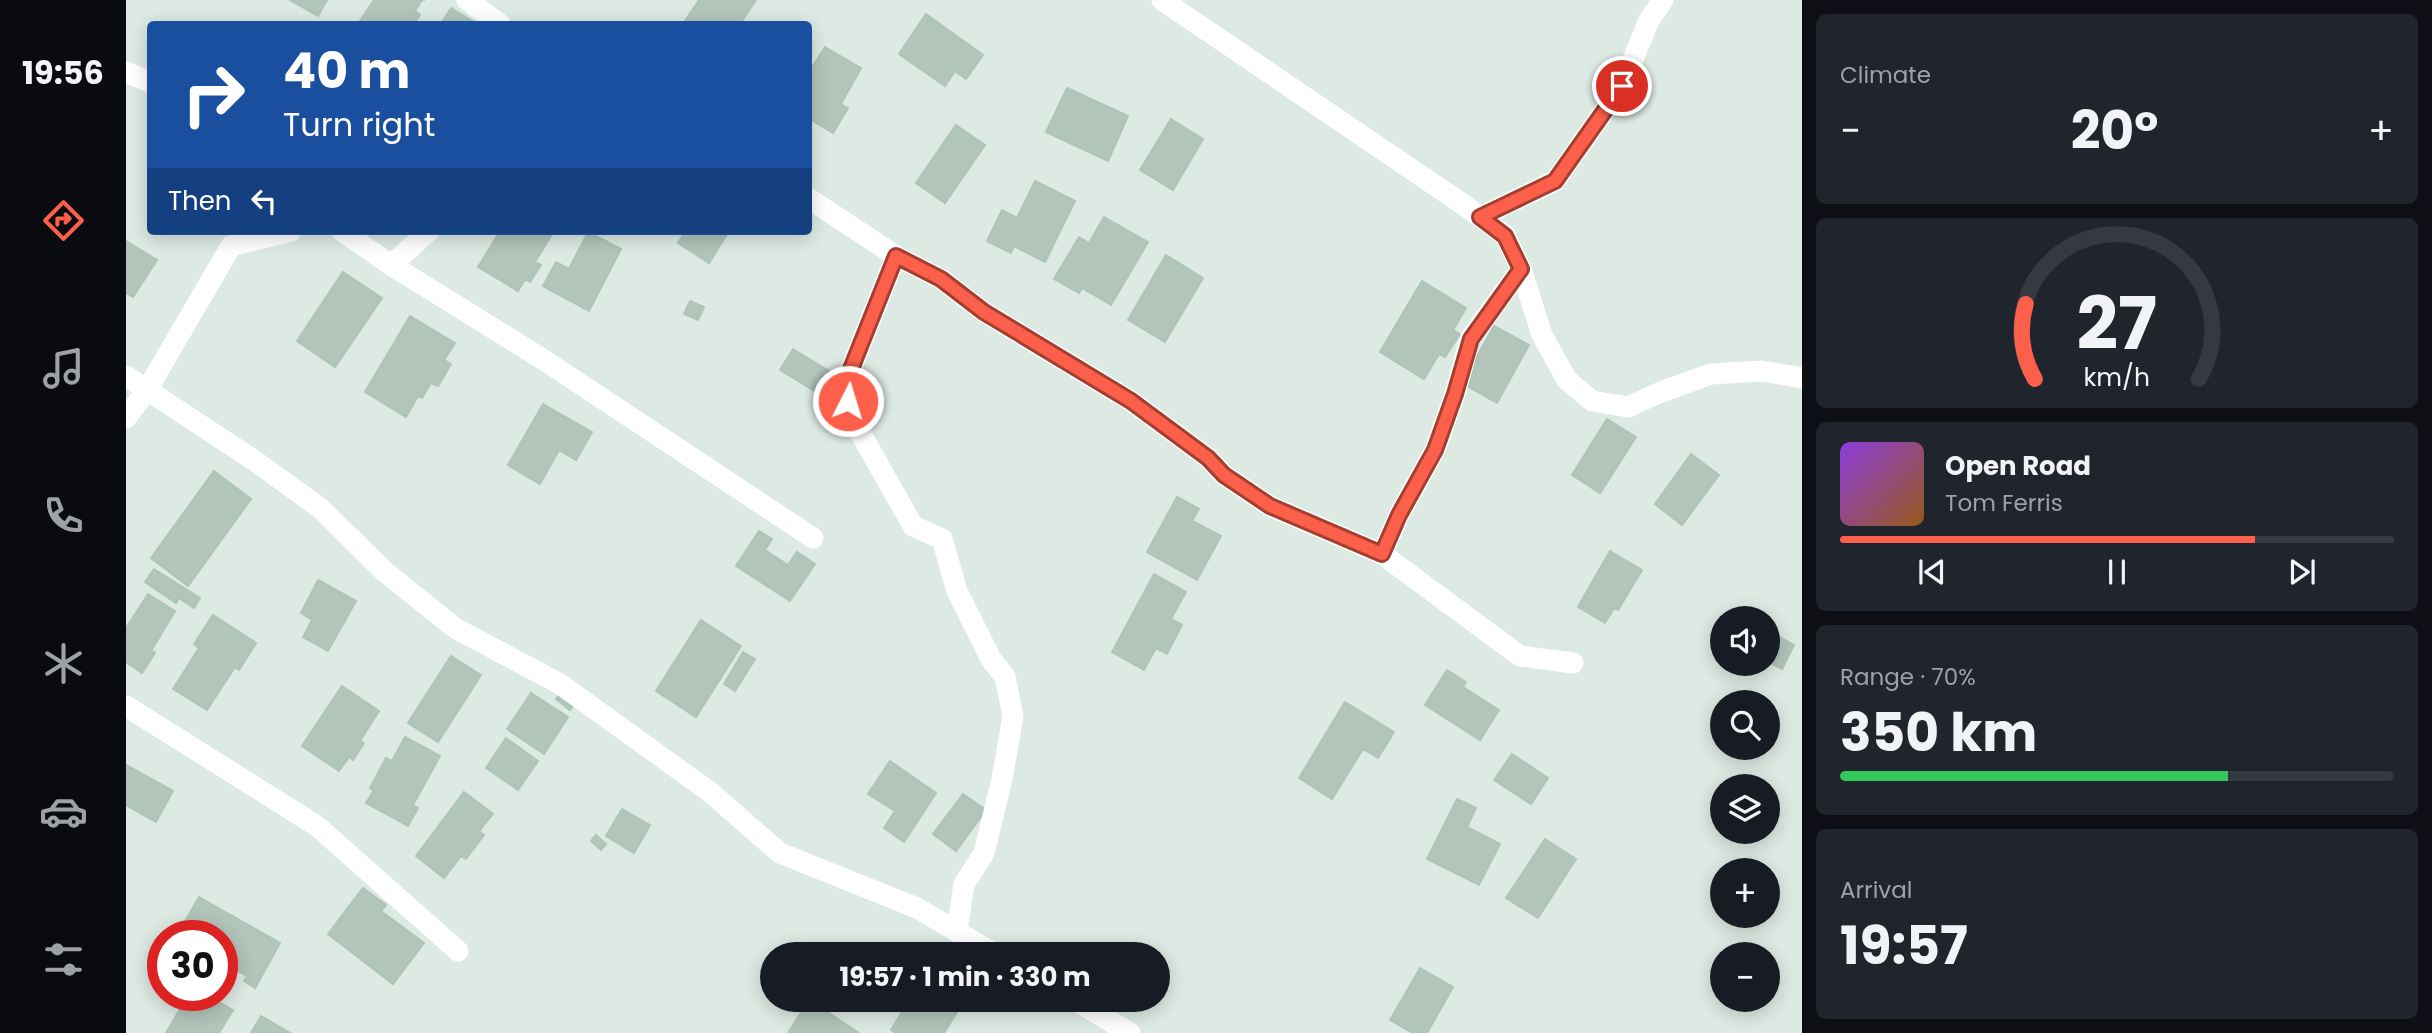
<!DOCTYPE html>
<html lang="en">
<head>
<meta charset="utf-8">
<style>
  body { margin:0; font-family:Poppins,sans-serif; background:#20242c; color:#f1f3f6; height:100vh; display:flex; flex-direction:column; font-size:26px; white-space:nowrap }
  * { box-sizing:border-box; margin:0 }
  p { font-size:23px; color:#9ea1a6 }
  .icon { flex:none; width:38px; height:38px; fill:none; stroke:currentColor; stroke-width:2; stroke-linecap:round; stroke-linejoin:round }
  .map { position:relative; flex:1; overflow:hidden }
  .side { display:flex; flex-direction:column; gap:14px; padding:14px; background:#0d0f14; width:630px }
  .side>* { flex:none }
  .top-card { position:absolute; left:21px; top:21px; width:665px; height:214px; border-radius:7px; box-shadow:0 4px 18px #0003; background:#1a4fa0; color:#fff; overflow:hidden }
  .controls { position:absolute; left:1584px; top:606px; display:grid; gap:14px }
  .controls a { display:grid; place-items:center; width:70px; height:70px; border-radius:50%; background:#171b24; box-shadow:0 4px 18px #0003; font-size:35px }
  .speed { position:absolute; left:21px; top:920px; display:flex; gap:14px; font-size:35px; font-weight:700; text-align:center }
  .speed>* { display:grid; place-content:center; width:91px; height:91px; border-radius:50%; background:#171b24; box-shadow:0 4px 18px #0003; line-height:1 }
  .speed .limit { border:10px solid #d22; background:#fff; color:#111 }
  .pin { position:absolute; display:grid; place-items:center; width:60px; height:60px; color:#fff; margin:-30px; border:4px solid #fff; border-radius:50%; box-shadow:0 2px 7px #0007 }
  .me { position:absolute; width:77px; margin:-38px; rotate:5deg; stroke-linejoin:round; filter:drop-shadow(0 0 5px #0008) }
  .turn { display:flex; align-items:center; gap:24px; height:147px; padding:0 21px; font-size:32px }
  .turn .icon { width:91px; height:91px; stroke-width:2.5 }
  .turn b { display:block; font-size:49px; line-height:60px }
  .then { display:flex; align-items:center; height:66px; padding:0 21px; background:#0003; gap:14px; font-size:26px }
  .big { font-size:52px; font-weight:700; line-height:1.1 }
  .side .widget { flex:1; display:flex; flex-direction:column; justify-content:center; gap:10px; min-width:0; padding:0 24px; border-radius:10px; background:#20242c }
  .side .dial { align-items:center; gap:0 }
  .dial svg { height:182px; overflow:visible; fill:none; stroke:#363941; stroke-width:7; stroke-linecap:round; text-anchor:middle }
  .dial text { fill:#f1f3f6; stroke:none }
  .song { display:flex; align-items:center; gap:21px }
  .cover { width:84px; height:84px; border-radius:10px; background:linear-gradient(135deg,hsl(270 70% 55%),hsl(30 70% 35%)) }
  .played { height:7px; border-radius:4px; background:linear-gradient(90deg,#fc604a 75%,#363941 75%) }
  .keys { display:flex; justify-content:space-around; direction:ltr }
  .heat { display:flex; justify-content:space-between; align-items:center; font-size:38px; direction:ltr }
  .charge { height:10px; border-radius:5px; background:linear-gradient(90deg,#34c759 70%,#363941 0) }
  .trip { position:absolute; left:634px; top:942px; width:410px; height:70px; border-radius:35px; background:#171b24; box-shadow:0 4px 18px #0003; font-weight:700; line-height:70px; text-align:center }
  main { display:flex; flex:1; min-height:0 }
  .dock { display:flex; flex-direction:column; width:126px; justify-content:space-around; align-items:center; background:#090b0e; color:#9ea1a6 }
  .dock .icon { width:49px; height:49px }
  .dock .selected { color:#fc604a }
  .dock b { font-size:32px; color:#f1f3f6 }
  .map>svg:first-child { display:block }
  .building { fill:#b2c5bb; stroke:#afc4b9; stroke-width:2 }
  .lines { fill:none; stroke-linecap:round; stroke-linejoin:round }
  .street { stroke:#fff; stroke-width:21 }
  .route-casing { stroke:#a43e30; stroke-width:18 }
  .route { stroke:#fc604a; stroke-width:12 }
</style>
</head>
<body>
<main>
<nav class="dock">
<b>19:56</b>
<svg class="icon selected" aria-label="directions" viewBox="0 0 24 24"><path d="M12 3l9 9-9 9-9-9zM9 14v-3h6M13 9l2 2-2 2"/></svg>
<svg class="icon" aria-label="music" viewBox="0 0 24 24"><path d="M9 18V5l10-2v13"/><circle cx="6" cy="18" r="3"/><circle cx="16" cy="16" r="3"/></svg>
<svg class="icon" aria-label="phone" viewBox="0 0 24 24"><path d="M5 4h4l2 5-3 2q2 4 5 5l2-3 5 2v4C11 20 4 13 5 4z"/></svg>
<svg class="icon" aria-label="climate" viewBox="0 0 24 24"><path d="M12 3v18M4 7l16 10M4 17L20 7"/></svg>
<svg class="icon" aria-label="car" viewBox="0 0 24 24"><path d="M5 17H2v-5l4-1 3-4h7l3 4 3 1v5h-3M9 17h6M6 11h13"/><circle cx="7" cy="17" r="2"/><circle cx="17" cy="17" r="2"/></svg>
<svg class="icon" aria-label="filters" viewBox="0 0 24 24"><path d="M4 7h16M4 17h16"/><circle cx="9" cy="7" r="2"/><circle cx="15" cy="17" r="2"/></svg>
</nav>
<div class="map">
<svg width="1676" height="1033" viewBox="0 0 1676 1033">
  <rect width="100%" height="100%" fill="#ddeae3"/>
  <path class="building" d="M164 0H201L192 16Z
    M248 0H299H296L289 11 294 15 288 24H232Z
    M573 0H630L614 24H557Z
    M325 8 351 24H315Z
    M800 14 857 55 840 79 829 71 819 86 773 54Z
    M699 47 735 68 715 104 722 108 707 133 682 118V74Z
    M941 88 1002 116 982 161 920 132Z
    M1045 119 1077 139 1047 190 1014 170Z
    M830 125 859 145 819 203 790 183Z
    M909 181 949 201 919 262 888 246 885 253 861 241 876 210 891 218Z
    M978 217 1022 242 985 305 956 288 953 293 928 279 953 237 963 243Z
    M374 231H428L409 262 415 265 404 282 399 279 392 291 352 267Z
    M560 231H603L583 263 552 243Z
    M462 232 495 249 463 311 417 286 430 262 443 269Z
    M0 241 31 260 7 297 0 293Z
    M1040 255 1077 278 1039 342 1002 320Z
    M217 272 256 298 209 367 171 341Z
    M1296 281 1340 308 1327 330 1334 334 1319 357 1313 354 1298 379 1254 352Z
    M564 301 578 307 572 320 558 314Z
    M284 316 329 343 318 360 325 364 312 386 305 383 296 398 292 396 280 417 239 392Z
    M1368 326 1403 345 1371 403 1336 383Z
    M667 349 708 374 695 395 654 370Z
    M417 404 466 432 450 460 433 450 414 484 382 465Z
    M1481 419 1510 437 1474 493 1446 475Z
    M1565 454 1593 475 1556 525 1529 504Z
    M88 471 125 499 62 586 25 558Z
    M1051 497 1073 509 1066 521 1095 536 1071 580 1021 552Z
    M633 531 646 539 639 550 662 565 671 552 689 564 664 601 610 566Z
    M1484 551 1516 570 1492 610 1488 608 1479 623 1452 607Z
    M28 569 74 598 68 608 53 598 50 603 19 582Z
    M1028 574 1060 592 1045 619 1056 625 1041 654 1030 648 1018 670 986 652Z
    M192 580 230 601 202 651 177 637 186 620 175 613Z
    M22 594 49 611 25 651 29 653 16 673 0 662V628Z
    M87 615 130 643 113 670 109 667 81 710 47 689 73 648 68 644Z
    M575 620 615 646 570 717 530 691Z
    M1642 631 1668 645 1656 669 1642 662Z
    M617 652 629 659 609 691 598 684Z
    M325 656 355 675 312 742 282 723Z
    M1321 670 1340 682 1337 687 1373 710 1354 740 1299 705Z
    M216 686 253 711 234 741 238 743 227 760 223 757 213 771 176 746Z
    M436 691 450 702 444 710 430 699Z
    M405 693 442 717 418 754 381 729Z
    M1219 702 1268 732 1252 758 1237 749 1206 799 1173 778Z
    M279 737 314 756 287 805 292 808 282 826 240 803 248 790 244 788 260 758 266 761Z
    M380 738 412 761 392 790 360 768Z
    M1386 754 1422 778 1405 804 1368 780Z
    M764 761 810 793 778 842 758 828 769 811 742 794Z
    M0 765 47 791 30 822 0 805Z
    M338 792 367 814 353 831 358 835 340 859 335 856 318 878 290 856Z
    M837 794 860 810 830 851 807 834Z
    M1331 799 1350 808 1341 827 1374 844 1353 885 1301 859Z
    M496 809 524 825 508 853 480 836Z
    M470 835 480 844 475 850 465 841Z
    M1419 839 1450 859 1412 918 1380 898Z
    M237 888 260 905 255 911 298 943 267 984 202 934Z
    M73 897 154 943 129 988 118 981 121 976 103 966 108 957 96 950V936L51 935Z
    M1294 968 1327 987 1301 1033H1287L1264 1020Z
    M61 997 82 1009 87 999 107 1010 93 1033H40Z
    M784 999H839L818 1033H770L765 1030Z
    M683 1000 733 1033H662Z
    M135 1016 164 1033H125Z"/>
  <g class="lines">
    <path class="street" d="M341 0 374 24
      M1036 0 1335 203 1379 235 1395 269 1416 335 1441 380 1466 401 1502 407 1535 392 1585 374 1636 371 1676 378
      M0 72 24 82
      M682 198 770 256 815 279 858 312 1005 401 1082 458 1098 475 1144 506 1256 554 1273 515 1309 450 1329 394 1344 339 1395 269
      M1354 217 1429 181 1496 86 1523 20 1537 0
      M216 231 265 265 418 360 687 538
      M770 256 719 384 726 418 787 526 816 539 831 591 865 659 879 677 887 716 876 779 858 853 838 884 831 931
      M265 265 303 231
      M0 376 129 461 194 508 258 571 329 628 434 684 584 792 654 853 791 908 869 954
      M0 418 21 390 105 246 165 231
      M1256 554 1394 656 1447 663
      M0 706 191 826 332 951
      M947 999 1004 1033"/>
  </g>
  <g class="lines">
    <defs>
      <path id="route" d="M722 401 719 384 770 256 815 279 858 312 1005 401 1082 458 1098 475 1144 506 1256 554 1273 515 1309 450 1329 394 1345 339 1395 269 1379 236 1354 217 1429 181 1496 86"/>
    </defs>
    <use href="#route" class="route-casing"/>
    <use href="#route" class="route"/>
  </g>
</svg>
<div class="controls">
<a><svg class="icon" aria-label="sound" viewBox="0 0 24 24"><path d="M4 9h4l5-4v14l-5-4H4zM17 9q2 3 0 6"/></svg></a>
<a><svg class="icon" aria-label="search" viewBox="0 0 24 24"><circle cx="10" cy="10" r="6"/><path d="M15 15l6 6"/></svg></a>
<a><svg class="icon" aria-label="layers" viewBox="0 0 24 24"><path d="M12 4l9 5-9 5-9-5zM3 14l9 5 9-5"/></svg></a>
<a>+</a>
<a>−</a>
</div>
<div class="speed"><div class="limit">30</div></div>
<div class="pin" style="left:1496px;top:86px;background:#d93025"><svg class="icon" aria-label="arrive" viewBox="0 0 24 24"><path d="M6 21V4h12l-3 4 3 4H6"/></svg></div>
<svg class="me" style="left:722px;top:401px" viewBox="-20 -20 40 40"><circle r="17" fill="#fc604a" stroke="#fff" stroke-width="3"/><path d="M0-11L8 9 0 5-8 9z" fill="#fff"/></svg>
<div class="trip">19:57 · 1 min · 330 m</div>
<div class="top-card">
<div class="turn"><svg class="icon" aria-label="right" viewBox="0 0 24 24"><path d="M7 20v-9h11M14 6l5 5-5 5"/></svg><div><b>40 m</b>Turn right</div></div>
<div class="then">Then<svg class="icon" aria-label="left" viewBox="0 0 24 24"><path d="M17 20v-9H6M10 6l-5 5 5 5"/></svg></div>
</div>
</div>
<section class="side">
<div class="widget"><p>Climate</p>
<div class="heat"><a>−</a><b class="big">20°</b><a>+</a></div>
</div>
<div class="widget dial"><svg viewBox="0 0 100 80">
<path d="M14 69A42 42 0 1 1 86 69"/>
<path d="M14 69A42 42 0 0 1 10 36" stroke="#fc604a"/>
<text x="50" y="56" font-size="32" font-weight="700">27</text>
<text x="50" y="72" font-size="11">km/h</text>
</svg></div>
<div class="widget">
<div class="song"><i class="cover"></i><div><b>Open Road</b><p>Tom Ferris</p></div></div>
<div class="played"></div>
<div class="keys"><svg class="icon" aria-label="previous" viewBox="0 0 24 24"><path d="M18 5L8 12l10 7zM5 5v14"/></svg><svg class="icon" aria-label="pause" viewBox="0 0 24 24"><path d="M8 5v14M16 5v14"/></svg><svg class="icon" aria-label="next" viewBox="0 0 24 24"><path d="M6 5l10 7-10 7zM19 5v14"/></svg></div>
</div>
<div class="widget"><p>Range · 70%</p><b class="big">350 km</b><div class="charge"></div></div>
<div class="widget"><p>Arrival</p><b class="big">19:57</b></div>
</section>
</main>
</body>
</html>
